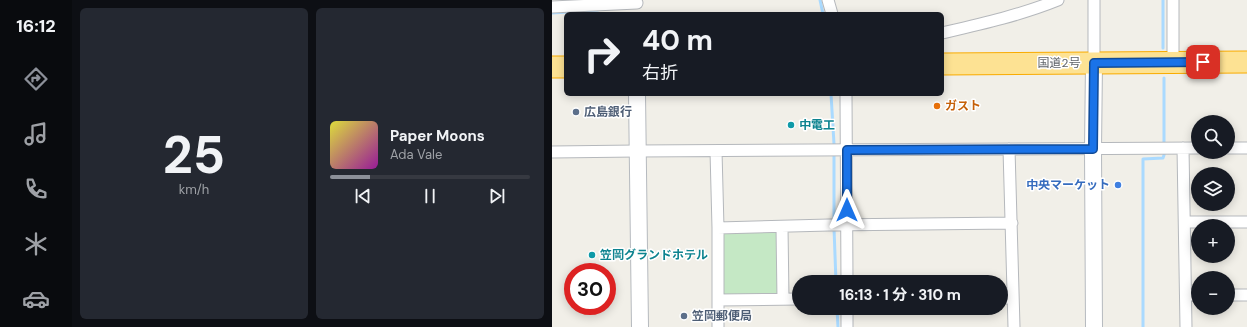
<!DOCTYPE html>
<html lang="ja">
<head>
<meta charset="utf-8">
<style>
  body { margin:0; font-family:"DM Sans","Noto Sans JP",sans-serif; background:#242831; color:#f1f3f6; height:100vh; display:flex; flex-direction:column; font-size:15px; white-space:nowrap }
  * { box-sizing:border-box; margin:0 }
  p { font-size:13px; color:#9ea1a6 }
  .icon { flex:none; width:22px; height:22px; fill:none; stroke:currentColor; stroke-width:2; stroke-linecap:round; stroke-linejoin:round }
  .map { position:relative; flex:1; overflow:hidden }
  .drawer { display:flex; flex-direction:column; gap:8px; padding:8px; background:#0d0f14; width:480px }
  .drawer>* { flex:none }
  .banner { position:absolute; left:12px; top:12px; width:380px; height:84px; border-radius:6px; box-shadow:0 2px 10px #0003; background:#171b24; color:#f1f3f6; overflow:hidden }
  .fabs { position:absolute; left:639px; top:115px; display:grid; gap:8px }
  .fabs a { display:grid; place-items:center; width:44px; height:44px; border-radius:50%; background:#171b24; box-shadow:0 2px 10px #0003; font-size:20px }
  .speed { position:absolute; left:12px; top:263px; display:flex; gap:8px; font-size:20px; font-weight:700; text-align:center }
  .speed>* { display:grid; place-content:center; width:52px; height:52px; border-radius:50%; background:#171b24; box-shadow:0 2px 10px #0003; line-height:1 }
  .speed .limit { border:6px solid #d22; background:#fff; color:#111 }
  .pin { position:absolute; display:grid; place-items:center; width:34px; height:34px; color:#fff; margin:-17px; border-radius:8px; box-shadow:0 2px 6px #0006 }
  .me { position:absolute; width:44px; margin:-22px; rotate:0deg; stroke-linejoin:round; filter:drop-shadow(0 0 3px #0008) }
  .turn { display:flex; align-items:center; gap:14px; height:84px; padding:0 12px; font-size:18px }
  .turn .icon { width:52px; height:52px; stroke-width:2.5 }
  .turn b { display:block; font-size:28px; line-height:34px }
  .drawer .tile { flex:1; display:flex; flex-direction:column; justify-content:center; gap:6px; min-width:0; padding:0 14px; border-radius:6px; background:#242831 }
  .drawer .dial { align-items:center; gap:0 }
  .dial b { font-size:52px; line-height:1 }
  .song { display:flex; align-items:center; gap:12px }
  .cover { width:48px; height:48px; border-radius:6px; background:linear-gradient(135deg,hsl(60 70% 55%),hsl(300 70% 35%)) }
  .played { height:4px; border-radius:2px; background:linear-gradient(90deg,#8c9099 20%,#363941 20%) }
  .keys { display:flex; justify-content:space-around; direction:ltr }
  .drawer .tiles { flex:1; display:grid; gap:8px; grid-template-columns:repeat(2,1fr) }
  .trip { position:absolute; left:240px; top:275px; width:216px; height:40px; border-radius:20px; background:#171b24; box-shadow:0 2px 10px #0003; font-weight:700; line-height:40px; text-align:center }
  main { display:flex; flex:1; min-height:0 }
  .menu { display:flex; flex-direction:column; width:72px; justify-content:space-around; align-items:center; background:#090b0e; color:#9ea1a6 }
  .menu .icon { width:28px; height:28px }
  .menu .selected { color:#8c9099 }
  .menu b { font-size:18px; color:#f1f3f6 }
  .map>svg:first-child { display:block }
  .green { fill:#c5e8c5 }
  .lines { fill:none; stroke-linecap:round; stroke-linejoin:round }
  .stream { stroke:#aadaff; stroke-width:3 }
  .street-casing { stroke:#b5b8bc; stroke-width:13 }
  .secondary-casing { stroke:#b6babf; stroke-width:18 }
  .highway-casing { stroke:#f9ab00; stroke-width:23 }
  .street { stroke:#fff; stroke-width:11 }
  .secondary { stroke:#fff; stroke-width:16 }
  .highway { stroke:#fde293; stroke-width:21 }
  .route-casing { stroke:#114b97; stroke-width:10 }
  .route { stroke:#1a73e8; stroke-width:7 }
  .food-dot { fill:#e8710a; stroke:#fff; stroke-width:1.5 }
  .service-dot { fill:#5c6f8a; stroke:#fff; stroke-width:1.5 }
  .culture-dot { fill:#0f9aa8; stroke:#fff; stroke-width:1.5 }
  .shop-dot { fill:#3f7fe0; stroke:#fff; stroke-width:1.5 }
  .labels { text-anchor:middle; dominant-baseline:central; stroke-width:3; stroke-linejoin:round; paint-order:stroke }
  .street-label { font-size:12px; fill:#5f6368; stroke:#fff }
  .food-label { font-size:12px; font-weight:bold; fill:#c56008; stroke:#fff; text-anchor:start }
  .service-label { font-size:12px; font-weight:bold; fill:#4e5e75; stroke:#fff; text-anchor:start }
  .culture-label { font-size:12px; font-weight:bold; fill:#0d838f; stroke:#fff; text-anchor:start }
  .shop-label { font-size:12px; font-weight:bold; fill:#366cbe; stroke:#fff; text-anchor:end }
</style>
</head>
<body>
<main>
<nav class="menu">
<b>16:12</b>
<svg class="icon selected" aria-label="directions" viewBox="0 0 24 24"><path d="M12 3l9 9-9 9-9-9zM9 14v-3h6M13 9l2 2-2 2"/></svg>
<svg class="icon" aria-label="music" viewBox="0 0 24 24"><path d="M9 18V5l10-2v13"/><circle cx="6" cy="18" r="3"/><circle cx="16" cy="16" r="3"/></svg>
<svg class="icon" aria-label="phone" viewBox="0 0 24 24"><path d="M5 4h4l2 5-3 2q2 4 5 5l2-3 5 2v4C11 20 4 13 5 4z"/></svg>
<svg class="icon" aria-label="climate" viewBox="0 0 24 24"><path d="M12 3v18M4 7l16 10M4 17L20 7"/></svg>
<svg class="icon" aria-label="car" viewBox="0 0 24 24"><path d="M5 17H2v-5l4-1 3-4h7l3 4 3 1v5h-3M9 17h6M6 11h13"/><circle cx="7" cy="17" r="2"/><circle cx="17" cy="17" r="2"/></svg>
</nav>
<section class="drawer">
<div class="tiles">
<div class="tile dial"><b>25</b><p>km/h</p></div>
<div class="tile">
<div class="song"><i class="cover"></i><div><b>Paper Moons</b><p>Ada Vale</p></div></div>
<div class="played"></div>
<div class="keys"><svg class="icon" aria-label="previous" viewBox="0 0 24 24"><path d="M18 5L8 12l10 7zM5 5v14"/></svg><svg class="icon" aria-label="pause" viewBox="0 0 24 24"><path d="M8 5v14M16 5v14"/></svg><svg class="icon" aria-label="next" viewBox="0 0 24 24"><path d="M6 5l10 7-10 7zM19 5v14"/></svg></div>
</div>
</div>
</section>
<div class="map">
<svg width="695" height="327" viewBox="0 0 695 327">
  <rect width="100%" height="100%" fill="#f1efe8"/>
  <path class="green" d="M172 232H226L228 294 172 296Z"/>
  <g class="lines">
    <path class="stream" d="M268 0 271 14
      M611 0V48
      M0 13 46 10
      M279 94 282 144V222
      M612 143V78
      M282 228 284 282
      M285 308 286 327
      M591 327V159L611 158 612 155"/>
    <defs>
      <path id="street" d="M276 0 280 14
        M621 0V62
        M0 7 85 3
        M390 33C429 24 469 15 506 0
        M542 63V0
        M294 94 295 282
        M631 148 634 327
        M676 148H695
        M457 149 462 327
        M164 151 166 228V327
        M0 152 85 151 646 148
        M633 222H695
        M230 227 231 299
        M166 228 277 225 460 223
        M634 295H646
        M676 295H695
        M449 298H461
        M166 300 247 299
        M295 308V327"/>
      <path id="secondary" d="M542 63 541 149 542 327
        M85 94 88 327"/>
      <path id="highway" d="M390 64 695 62
        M0 67H14"/>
    </defs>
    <use href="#street" class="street-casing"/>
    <use href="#secondary" class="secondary-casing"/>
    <use href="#highway" class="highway-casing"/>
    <use href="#street" class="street"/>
    <use href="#secondary" class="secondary"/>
    <use href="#highway" class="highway"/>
  </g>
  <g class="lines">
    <defs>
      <path id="route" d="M295 210V150L541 149 542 63 651 62"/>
    </defs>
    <use href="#route" class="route-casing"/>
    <use href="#route" class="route"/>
  </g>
  <circle class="food-dot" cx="385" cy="106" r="4"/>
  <g class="service-dot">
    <circle cx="24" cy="112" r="4"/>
    <circle cx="132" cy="316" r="4"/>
  </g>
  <g class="culture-dot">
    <circle cx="239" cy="125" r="4"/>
    <circle cx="40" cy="255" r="4"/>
  </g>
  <circle class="shop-dot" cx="566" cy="185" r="4"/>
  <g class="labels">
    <g class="street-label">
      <text x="507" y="63">国道2号</text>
    </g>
    <g class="food-label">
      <text x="393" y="106">ガスト</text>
    </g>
    <g class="service-label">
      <text x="32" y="112">広島銀行</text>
      <text x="140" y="316">笠岡郵便局</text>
    </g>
    <g class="culture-label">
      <text x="247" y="125">中電工</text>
      <text x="48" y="255">笠岡グランドホテル</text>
    </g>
    <g class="shop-label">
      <text x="558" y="185">中央マーケット</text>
    </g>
  </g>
</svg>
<div class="fabs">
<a><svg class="icon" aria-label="search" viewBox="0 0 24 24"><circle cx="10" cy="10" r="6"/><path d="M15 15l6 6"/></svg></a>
<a><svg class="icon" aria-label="layers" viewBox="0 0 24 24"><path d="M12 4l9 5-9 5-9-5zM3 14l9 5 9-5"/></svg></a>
<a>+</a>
<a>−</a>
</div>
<div class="speed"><div class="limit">30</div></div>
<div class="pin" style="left:651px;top:62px;background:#d93025"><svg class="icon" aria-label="arrive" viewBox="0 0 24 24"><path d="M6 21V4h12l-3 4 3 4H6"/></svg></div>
<svg class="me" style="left:295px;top:210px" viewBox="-20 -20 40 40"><path d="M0-17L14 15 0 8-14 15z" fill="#1a73e8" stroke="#fff" stroke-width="4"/></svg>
<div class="trip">16:13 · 1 分 · 310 m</div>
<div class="banner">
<div class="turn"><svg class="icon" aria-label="right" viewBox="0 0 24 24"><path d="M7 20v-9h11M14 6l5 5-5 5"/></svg><div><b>40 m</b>右折</div></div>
</div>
</div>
</main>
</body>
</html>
